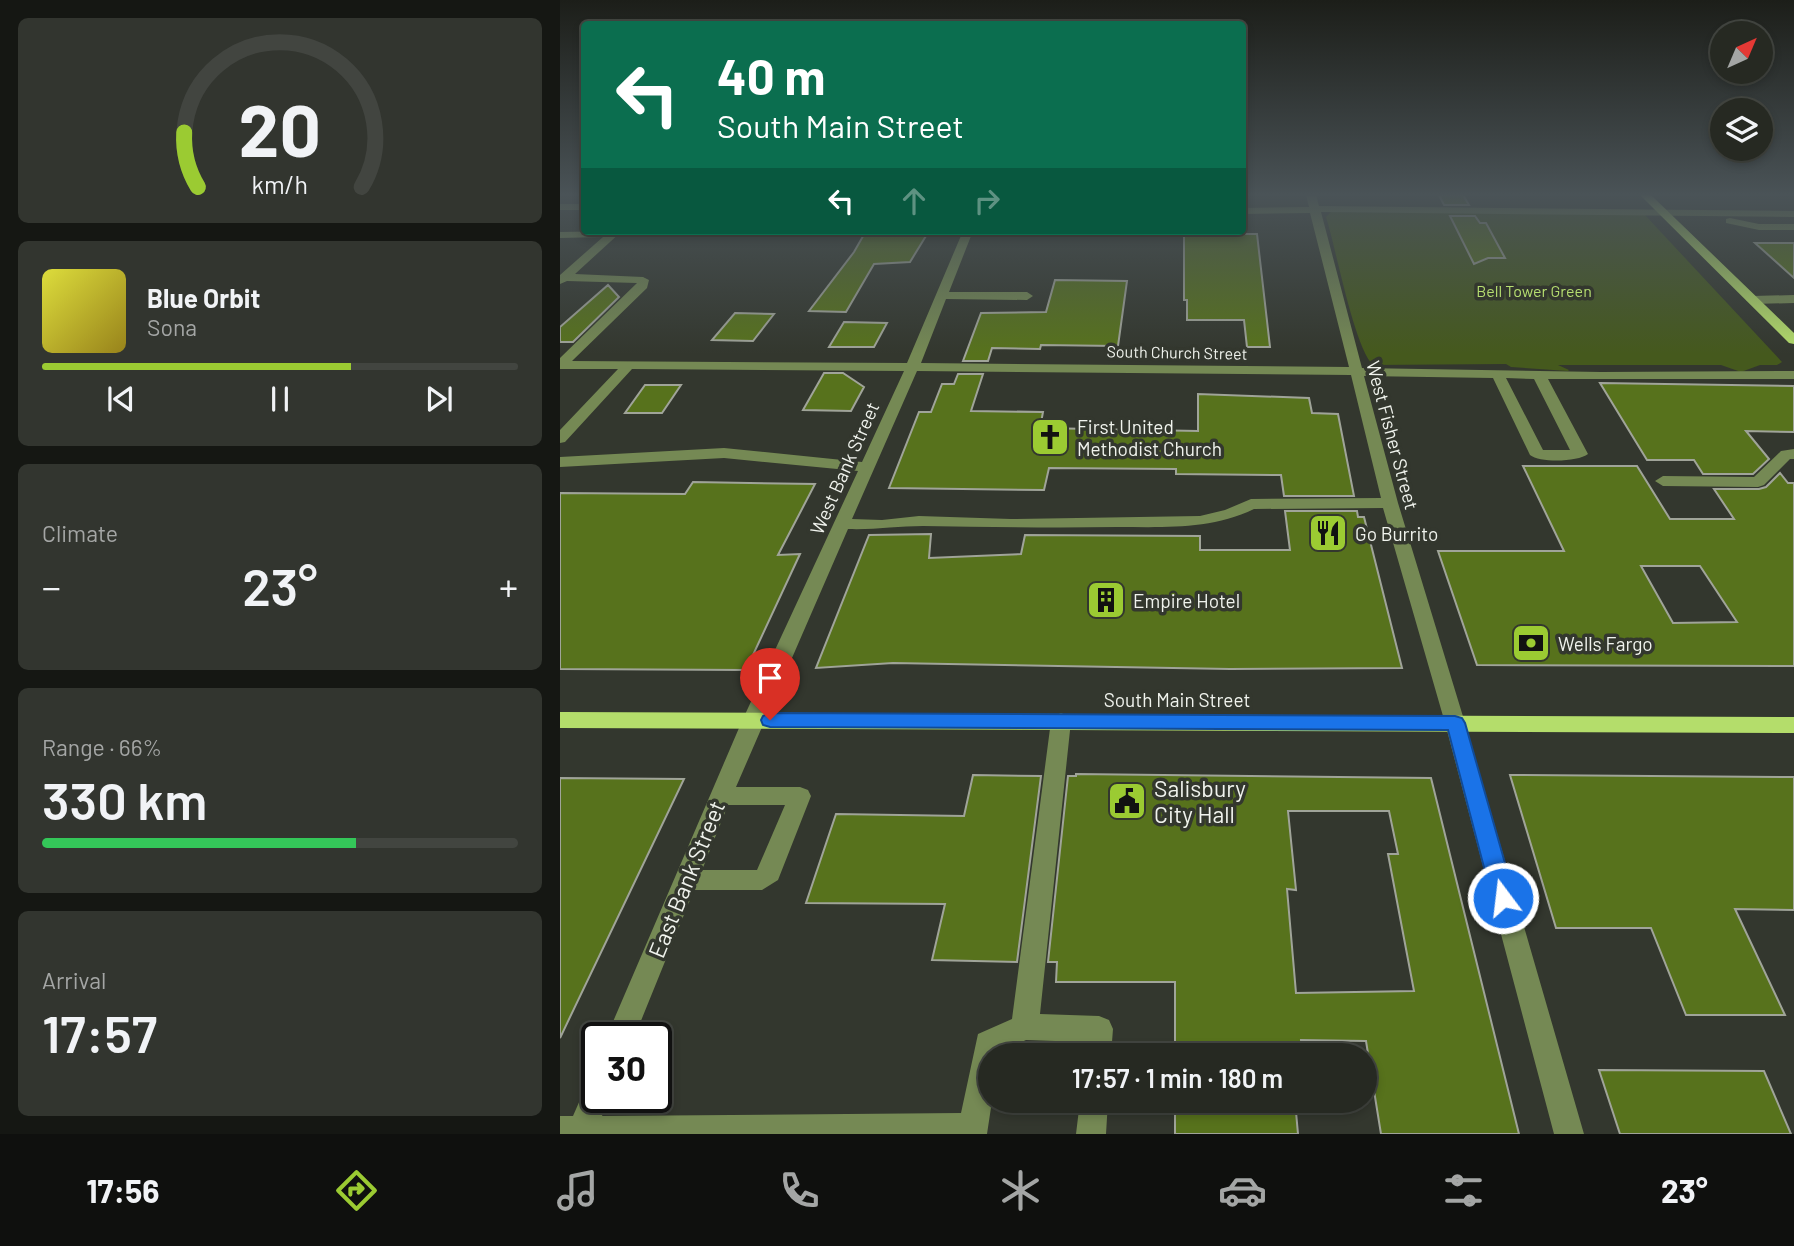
<!DOCTYPE html>
<html lang="en">
<head>
<meta charset="utf-8">
<style>
  body { margin:0; font-family:Barlow,sans-serif; background:#32352f; color:#f1f3f6; height:100vh; display:flex; flex-direction:column; font-size:26px; white-space:nowrap }
  * { box-sizing:border-box; margin:0 }
  p { font-size:23px; color:#a4a6a5 }
  .icon { flex:none; width:38px; height:38px; fill:none; stroke:currentColor; stroke-width:2; stroke-linecap:round; stroke-linejoin:round }
  .map { position:relative; flex:1; overflow:hidden }
  .side { display:flex; flex-direction:column; gap:18px; padding:18px; background:#151713; width:560px }
  .side>* { flex:none }
  .banner { position:absolute; left:21px; top:21px; width:665px; height:214px; border-radius:7px; box-shadow:0 4px 10px #0003,0 0 0 2px #424540; background:#0b6e4f; color:#fff; overflow:hidden }
  .needle { width:46px; rotate:44deg }
  .tools { position:absolute; left:1150px; top:21px; display:grid; gap:14px }
  .tools a { display:grid; place-items:center; width:63px; height:63px; border-radius:50%; background:#262922; box-shadow:0 4px 10px #0003,0 0 0 2px #424540; font-size:35px }
  .speed { position:absolute; left:21px; top:1022px; display:flex; gap:14px; font-size:35px; font-weight:700; text-align:center }
  .speed>* { display:grid; place-content:center; width:91px; height:91px; border-radius:50%; background:#262922; box-shadow:0 4px 10px #0003,0 0 0 2px #424540; line-height:1 }
  .speed .limit { border:4px solid #111; border-radius:10px; background:#fff; color:#111 }
  .pin { position:absolute; display:grid; place-items:center; width:60px; height:60px; color:#fff; margin:-72px -30px; border-radius:50% 50% 50% 0; rotate:-45deg; box-shadow:0 0 7px #0007 }
  .pin .icon { rotate:45deg }
  .me { position:absolute; width:77px; margin:-38px; rotate:345deg; stroke-linejoin:round; filter:drop-shadow(0 0 5px #0008) }
  .turn { display:flex; align-items:center; gap:24px; height:147px; padding:0 21px; font-size:32px }
  .turn .icon { width:91px; height:91px; stroke-width:2.5 }
  .turn b { display:block; font-size:49px; line-height:60px }
  .lanes { display:flex; align-items:center; height:66px; padding:0 21px; background:#0003; justify-content:center; gap:35px; direction:ltr }
  .lanes .off { opacity:.35 }
  .big { font-size:52px; font-weight:600; line-height:1.1 }
  .side .card { flex:1; display:flex; flex-direction:column; justify-content:center; gap:10px; min-width:0; padding:0 24px; border-radius:10px; background:#32352f }
  .side .dial { align-items:center; gap:0 }
  .dial svg { height:182px; overflow:visible; fill:none; stroke:#424540; stroke-width:7; stroke-linecap:round; text-anchor:middle }
  .dial text { fill:#f1f3f6; stroke:none }
  .song { display:flex; align-items:center; gap:21px }
  .cover { width:84px; height:84px; border-radius:10px; background:linear-gradient(135deg,hsl(60 70% 55%),hsl(50 70% 35%)) }
  .played { height:7px; border-radius:4px; background:linear-gradient(90deg,#9bcb32 65%,#424540 65%) }
  .keys { display:flex; justify-content:space-around; direction:ltr }
  .heat { display:flex; justify-content:space-between; align-items:center; font-size:38px; direction:ltr }
  .charge { height:10px; border-radius:5px; background:linear-gradient(90deg,#34c759 66%,#424540 0) }
  .trip { position:absolute; left:418px; top:1043px; width:399px; height:70px; border-radius:35px; background:#262922; box-shadow:0 4px 10px #0003,0 0 0 2px #424540; font-weight:600; line-height:70px; text-align:center }
  .tab-bar { display:flex; height:112px; justify-content:space-around; align-items:center; background:#0f100e; color:#a4a6a5 }
  .tab-bar .icon { width:49px; height:49px }
  .tab-bar .selected { color:#9bcb32 }
  .tab-bar b { font-size:32px; color:#f1f3f6 }
  main { display:flex; flex:1; min-height:0 }
  .map>svg:first-child { display:block }
  .green { fill:#45591d }
  .building { fill:#57721c; stroke:#a0a499; stroke-width:2; fill-rule:evenodd }
  .lines { fill:none; stroke-linecap:round; stroke-linejoin:round }
  .minor { fill:#758954; fill-rule:evenodd }
  .major { fill:#b4dd6b; fill-rule:evenodd }
  .route { fill:#1a73e8; stroke:#114b97; stroke-width:2 }
  .labels { text-anchor:middle; dominant-baseline:central; stroke-width:7; stroke-linejoin:round; paint-order:stroke }
  .far-park-label { font-size:16px; fill:#b6de70; stroke:#33372e }
  .far-street-label { font-size:16px; fill:#f0f3ed; stroke:#33372e }
  .poi-label { font-size:19px; fill:#f0f3ed; stroke:#33372e; text-anchor:start }
  .street-label { font-size:19px; fill:#f0f3ed; stroke:#33372e }
  .near-poi-label { font-size:23px; fill:#f0f3ed; stroke:#33372e; text-anchor:start }
  .near-street-label { font-size:23px; fill:#f0f3ed; stroke:#33372e }
</style>
</head>
<body>
<main>
<section class="side">
<div class="card dial"><svg viewBox="0 0 100 80">
<path d="M14 69A42 42 0 1 1 86 69"/>
<path d="M14 69A42 42 0 0 1 8 45" stroke="#9bcb32"/>
<text x="50" y="56" font-size="32" font-weight="700">20</text>
<text x="50" y="72" font-size="11">km/h</text>
</svg></div>
<div class="card">
<div class="song"><i class="cover"></i><div><b>Blue Orbit</b><p>Sona</p></div></div>
<div class="played"></div>
<div class="keys"><svg class="icon" aria-label="previous" viewBox="0 0 24 24"><path d="M18 5L8 12l10 7zM5 5v14"/></svg><svg class="icon" aria-label="pause" viewBox="0 0 24 24"><path d="M8 5v14M16 5v14"/></svg><svg class="icon" aria-label="next" viewBox="0 0 24 24"><path d="M6 5l10 7-10 7zM19 5v14"/></svg></div>
</div>
<div class="card"><p>Climate</p>
<div class="heat"><a>−</a><b class="big">23°</b><a>+</a></div>
</div>
<div class="card"><p>Range · 66%</p><b class="big">330 km</b><div class="charge"></div></div>
<div class="card"><p>Arrival</p><b class="big">17:57</b></div>
</section>
<div class="map">
<svg width="1234" height="1134" viewBox="0 0 1234 1134">
  <rect width="100%" height="100%" fill="#33372e"/>
  <path class="green" d="M771 212 1085 215 1222 362 1217 365H1200L1181 372 1161 365H998L1009 370 1008 371 951 367 946 364 813 365C794 347 776 248 766 217Z"/>
  <path class="building" d="M879 195H903L909 205H884Z
    M890 216H915L920 223H926L945 258H928L914 264Z
    M306 231H369L350 262 314 264 286 312 249 311 294 252Z
    M624 234H697L710 347H687L684 320H627V300H624Z
    M1195 243H1234V278Z
    M495 280 567 281 558 346 481 345 480 349 432 348 428 361H403L421 313 486 312Z
    M48 285 59 297 13 342H0V327Z
    M175 313 214 314 193 341 152 340Z
    M284 322 327 323 314 347H269Z
    M264 373H283L304 387 291 411 243 410Z
    M398 374H423L411 411 483 412 480 428 638 431V394L749 398 752 413 778 414 794 496H724L721 475 616 474V469L489 468 484 490 329 488 359 412H371L382 384H394Z
    M1040 383 1234 386V432L1186 431 1209 459 1193 474H1143L1134 460H1087Z
    M85 385H121L102 413H65Z
    M963 466H1077L1110 519H1174L1154 489H1199L1206 487 1220 473 1228 483H1234V666L917 665 878 551H1004ZM1081 566H1140L1177 622 1113 623Z
    M133 482 255 484 218 555 240 554 186 670 0 669V493L125 494Z
    M725 511H797L798 517H804L842 668 670 669 333 663 256 668 309 535 371 534 369 558 461 554 465 535 640 536V550H730Z
    M516 774 871 778 959 1134H821L806 1041 741 1040 742 1055H615V982H496L497 962H488L508 776H516ZM728 811H829L838 854H828L854 991 736 993 727 889 736 890Z
    M413 775 481 776 457 962 372 960 385 904 246 903 276 814 404 816Z
    M950 775 1234 777V910L1175 909 1225 1015H1126L1091 928H996Z
    M0 778 124 779 0 1038Z
    M1039 1070 1204 1071 1231 1134H1060Z
    M615 1101H735L738 1134H615Z"/>
  <g class="lines">
    <path class="minor" d="M746 195H756L759 206 1234 211V217L761 212 802 368 1041 372 1234 371V379H988L1028 454C1018 462 980 463 970 455L933 378 804 376 838 503 905 723 1024 1134H994L885 723 823 508 694 509C650 530 604 527 557 527 492 528 428 527 363 526 338 526 313 530 288 529L176 787H240L248 790 251 796 218 880 202 890H134L74 1038H46L182 721 298 471 164 458 0 467V457L164 448 302 462 344 371 72 369 5 442 0 443V430L58 369H0V358L77 283 7 281 0 284V275L43 237 0 238V232L62 231 15 274 83 277 89 280 87 288 12 361 347 363 403 231H413L389 292H467L473 296 467 300 386 299 361 363 789 367 750 213 682 214V208L749 207ZM357 371 791 375 821 498 691 499 665 510 640 516 451 519 359 516 322 520 292 519ZM946 378 974 379 1010 450H983ZM168 805H225L197 870H142Z
      M0 204H24V210H0Z
      M1170 218 1199 224H1234V230H1199L1166 223V219Z
      M1234 295V303L1192 304 1186 300 1192 296Z
      M1234 449V459H1230L1204 485 1198 487 1103 486 1095 481 1103 476 1194 477 1221 451Z
      M501 713 508 716 511 721 480 1014 539 1016 549 1020 553 1029 551 1055H523L524 1042 466 1040 440 1052V1055H430L432 1101 427 1134H0V1116H13L27 1084 37 1080V1097H50L42 1116 401 1113 418 1034 452 1019 491 721 494 716Z
      M520 1101H548L546 1134H516Z"/>
    <path class="major" d="M1080 195H1091L1234 333V344L1229 343Z
      M0 712 1234 717V733L0 728Z"/>
  </g>
  <linearGradient id="sky" x2="0" y2="1"><stop stop-color="#1c1e19"/><stop offset="0.55" stop-color="#4a5357"/><stop offset="1" stop-color="#4a5357" stop-opacity="0"/></linearGradient>
  <rect width="1234" height="354" fill="url(#sky)"/>
  <path class="route" d="M210 713 895 716 902 718 905 723 955 898 951 905 943 908 936 905 932 898 888 730 210 727 203 725 201 720 203 716Z"/>
  <defs>
    <symbol id="church-square" viewBox="-11 -11 22 22"><rect x="-9" y="-9" width="18" height="18" rx="4" fill="#9bcb32" stroke="#33372e"/><path d="M-1.2-6h2.4v3.5h3.3v2.4h-3.3V6h-2.4V-.1h-3.3v-2.4h3.3Z" fill="#111"/></symbol>
    <symbol id="restaurant-square" viewBox="-11 -11 22 22"><rect x="-9" y="-9" width="18" height="18" rx="4" fill="#9bcb32" stroke="#33372e"/><path d="M-5-6h1v4h1v-4h1v4h1v-4h1v5L-1.5 .5V6h-2V.5L-5-1ZM5-6V6H3V1.5H1.5Q1.5-4 5-6Z" fill="#111"/></symbol>
    <symbol id="building-square" viewBox="-11 -11 22 22"><rect x="-9" y="-9" width="18" height="18" rx="4" fill="#9bcb32" stroke="#33372e"/><path d="M-4-6H4V6H1V3H-1V6H-4ZM-2.5-4.3h1.7v1.8h-1.7ZM.8-4.3h1.7v1.8H.8ZM-2.5-1h1.7V.8h-1.7ZM.8-1h1.7V.8H.8Z" fill="#111"/></symbol>
    <symbol id="bank-square" viewBox="-11 -11 22 22"><rect x="-9" y="-9" width="18" height="18" rx="4" fill="#9bcb32" stroke="#33372e"/><path d="M-6-4H6V4H-6ZM0-2.3a2.3 2.3 0 1 0 0 4.6a2.3 2.3 0 1 0 0-4.6Z" fill="#111"/></symbol>
    <symbol id="civic-square" viewBox="-11 -11 22 22"><rect x="-9" y="-9" width="18" height="18" rx="4" fill="#9bcb32" stroke="#33372e"/><path d="M-.6-6.5H3V-4.5H.6V-3L4-1V1h2V6H-6V1h2V-1L-.6-3ZM-1.2 2.5V6h2.4V2.5Z" fill="#111"/></symbol>
  </defs>
  <g fill-rule="evenodd">
    <use href="#church-square" x="468" y="415" width="44" height="44"/>
    <use href="#restaurant-square" x="746" y="511" width="44" height="44"/>
    <use href="#building-square" x="524" y="578" width="44" height="44"/>
    <use href="#bank-square" x="949" y="621" width="44" height="44"/>
    <use href="#civic-square" x="545" y="779" width="44" height="44"/>
  </g>
  <g class="labels">
    <g class="far-park-label">
      <text x="974" y="290">Bell Tower Green</text>
    </g>
    <g class="far-street-label">
      <text transform="translate(617 352) rotate(1)">South Church Street</text>
    </g>
    <g class="poi-label">
      <text x="517" y="426">First United<tspan x="517" dy="22">Methodist Church</tspan></text>
      <text x="795" y="533">Go Burrito</text>
      <text x="573" y="600">Empire Hotel</text>
      <text x="998" y="643">Wells Fargo</text>
    </g>
    <g class="street-label">
      <text transform="translate(833 435) rotate(75)">West Fisher Street</text>
      <text transform="translate(284 468) rotate(-66)">West Bank Street</text>
      <text x="617" y="699">South Main Street</text>
    </g>
    <g class="near-poi-label">
      <text x="594" y="788">Salisbury<tspan x="594" dy="26">City Hall</tspan></text>
    </g>
    <g class="near-street-label">
      <text transform="translate(126 879) rotate(-68)">East Bank Street</text>
    </g>
  </g>
</svg>
<div class="tools">
<a><svg class="needle" viewBox="-14 -14 28 28"><path d="M0-13l5 13h-10z" fill="#e53935"/><path d="M0 13l5-13h-10z" fill="#a4a6a5"/></svg></a>
<a><svg class="icon" aria-label="layers" viewBox="0 0 24 24"><path d="M12 4l9 5-9 5-9-5zM3 14l9 5 9-5"/></svg></a>
</div>
<div class="speed"><div class="limit">30</div></div>
<div class="pin" style="left:210px;top:720px;background:#d93025"><svg class="icon" aria-label="arrive" viewBox="0 0 24 24"><path d="M6 21V4h12l-3 4 3 4H6"/></svg></div>
<svg class="me" style="left:943px;top:898px" viewBox="-20 -20 40 40"><circle r="17" fill="#1a73e8" stroke="#fff" stroke-width="3"/><path d="M0-11L8 9 0 5-8 9z" fill="#fff"/></svg>
<div class="trip">17:57 · 1 min · 180 m</div>
<div class="banner">
<div class="turn"><svg class="icon" aria-label="left" viewBox="0 0 24 24"><path d="M17 20v-9H6M10 6l-5 5 5 5"/></svg><div><b>40 m</b>South Main Street</div></div>
<div class="lanes"><svg class="icon" aria-label="left" viewBox="0 0 24 24"><path d="M17 20v-9H6M10 6l-5 5 5 5"/></svg><svg class="icon off" aria-label="ahead" viewBox="0 0 24 24"><path d="M12 20V5M6 11l6-6 6 6"/></svg><svg class="icon off" aria-label="right" viewBox="0 0 24 24"><path d="M7 20v-9h11M14 6l5 5-5 5"/></svg></div>
</div>
</div>
</main>
<nav class="tab-bar">
<b>17:56</b>
<svg class="icon selected" aria-label="directions" viewBox="0 0 24 24"><path d="M12 3l9 9-9 9-9-9zM9 14v-3h6M13 9l2 2-2 2"/></svg>
<svg class="icon" aria-label="music" viewBox="0 0 24 24"><path d="M9 18V5l10-2v13"/><circle cx="6" cy="18" r="3"/><circle cx="16" cy="16" r="3"/></svg>
<svg class="icon" aria-label="phone" viewBox="0 0 24 24"><path d="M5 4h4l2 5-3 2q2 4 5 5l2-3 5 2v4C11 20 4 13 5 4z"/></svg>
<svg class="icon" aria-label="climate" viewBox="0 0 24 24"><path d="M12 3v18M4 7l16 10M4 17L20 7"/></svg>
<svg class="icon" aria-label="car" viewBox="0 0 24 24"><path d="M5 17H2v-5l4-1 3-4h7l3 4 3 1v5h-3M9 17h6M6 11h13"/><circle cx="7" cy="17" r="2"/><circle cx="17" cy="17" r="2"/></svg>
<svg class="icon" aria-label="filters" viewBox="0 0 24 24"><path d="M4 7h16M4 17h16"/><circle cx="9" cy="7" r="2"/><circle cx="15" cy="17" r="2"/></svg>
<b>23°</b>
</nav>
</body>
</html>
